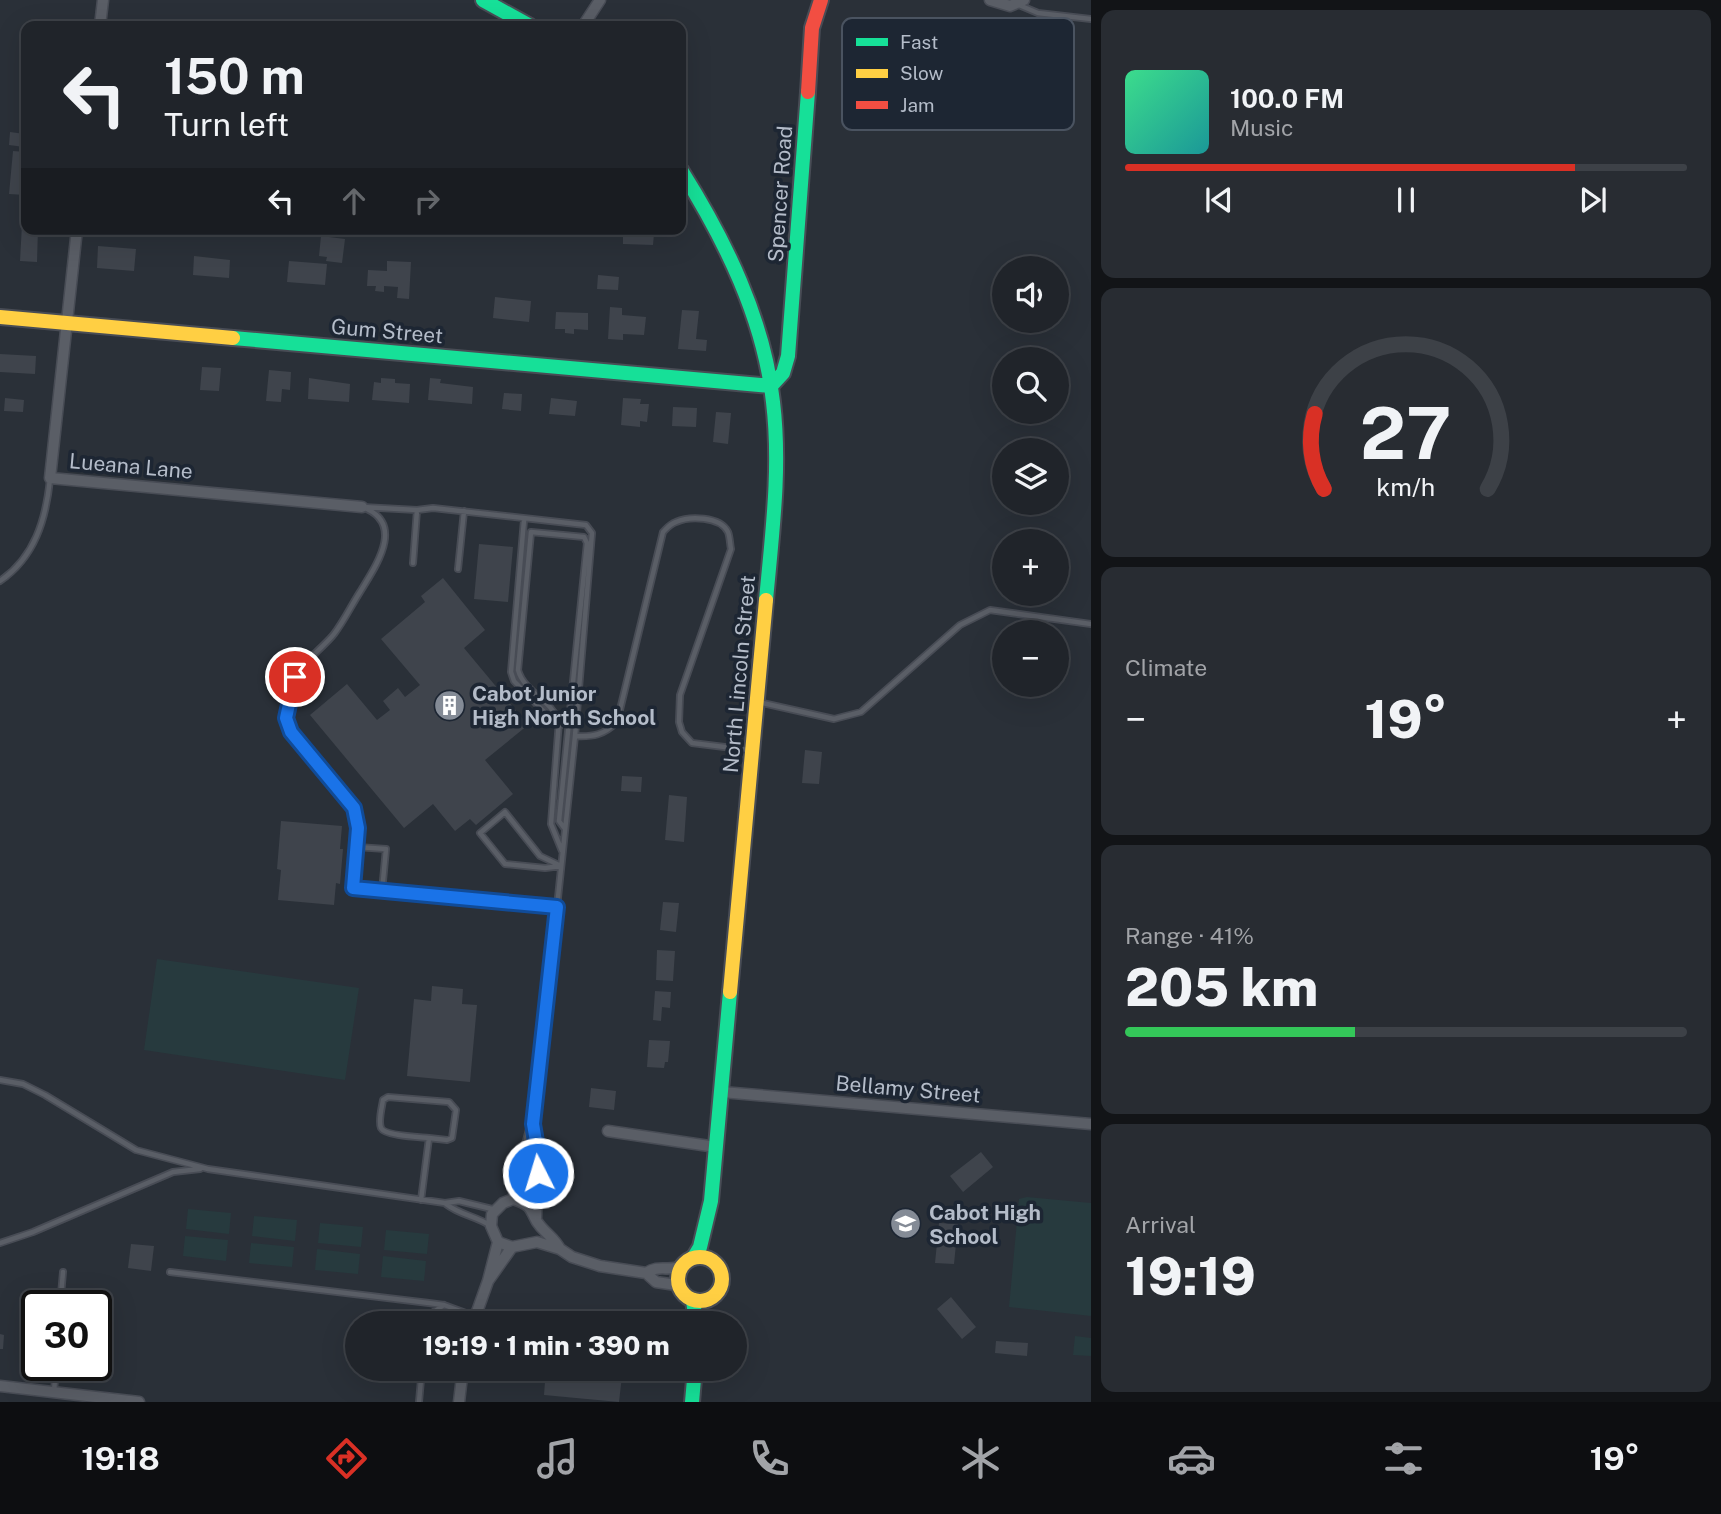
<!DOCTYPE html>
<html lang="en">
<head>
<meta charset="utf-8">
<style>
  body { margin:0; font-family:"Public Sans",sans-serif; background:#282c32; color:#f1f3f6; height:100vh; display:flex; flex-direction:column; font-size:26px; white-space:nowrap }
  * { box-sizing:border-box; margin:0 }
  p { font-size:23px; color:#a2a4a8 }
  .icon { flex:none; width:38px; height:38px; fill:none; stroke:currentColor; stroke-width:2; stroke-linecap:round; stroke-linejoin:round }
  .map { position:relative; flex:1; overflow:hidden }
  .drawer { display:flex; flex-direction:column; gap:10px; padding:10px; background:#121417; width:630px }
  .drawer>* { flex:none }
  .hud { position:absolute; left:21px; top:21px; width:665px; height:214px; border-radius:14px; box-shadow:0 7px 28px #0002,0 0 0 2px #3d4147; background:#20242a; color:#f1f3f6; overflow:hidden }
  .tools { position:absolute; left:992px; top:256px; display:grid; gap:14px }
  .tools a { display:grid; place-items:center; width:77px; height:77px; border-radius:50%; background:#20242a; box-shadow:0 7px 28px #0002,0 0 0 2px #3d4147; font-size:35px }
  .speed { position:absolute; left:21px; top:1290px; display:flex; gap:14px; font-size:35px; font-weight:700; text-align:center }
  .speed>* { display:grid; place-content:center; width:91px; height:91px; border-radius:50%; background:#20242a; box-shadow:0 7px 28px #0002,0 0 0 2px #3d4147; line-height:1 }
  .speed .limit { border:4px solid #111; border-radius:10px; background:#fff; color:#111 }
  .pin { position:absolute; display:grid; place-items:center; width:60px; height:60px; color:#fff; margin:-30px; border:4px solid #fff; border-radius:50%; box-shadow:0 2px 7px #0007 }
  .me { position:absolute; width:77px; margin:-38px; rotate:355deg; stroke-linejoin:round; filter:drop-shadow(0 0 5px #0008) }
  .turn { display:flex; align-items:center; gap:24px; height:147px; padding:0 28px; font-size:32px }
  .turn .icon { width:91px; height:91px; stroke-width:2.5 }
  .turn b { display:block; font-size:49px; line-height:60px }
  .lanes { display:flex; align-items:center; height:66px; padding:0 28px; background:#0003; justify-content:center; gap:35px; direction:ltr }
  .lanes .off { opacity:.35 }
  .big { font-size:52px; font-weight:800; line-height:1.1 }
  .drawer .tile { flex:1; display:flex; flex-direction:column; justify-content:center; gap:10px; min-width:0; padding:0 24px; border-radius:14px; background:#282c32 }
  .drawer .dial { align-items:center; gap:0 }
  .dial svg { height:182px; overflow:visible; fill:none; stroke:#3d4147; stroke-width:7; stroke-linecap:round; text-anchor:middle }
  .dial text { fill:#f1f3f6; stroke:none }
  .song { display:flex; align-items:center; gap:21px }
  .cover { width:84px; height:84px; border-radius:10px; background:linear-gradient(135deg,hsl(150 70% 55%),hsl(180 70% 35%)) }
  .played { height:7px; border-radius:4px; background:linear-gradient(90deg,#d93025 80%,#3d4147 80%) }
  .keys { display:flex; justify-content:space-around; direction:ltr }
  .heat { display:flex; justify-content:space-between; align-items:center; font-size:38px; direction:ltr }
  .charge { height:10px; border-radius:5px; background:linear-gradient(90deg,#34c759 41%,#3d4147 0) }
  .trip { position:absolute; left:345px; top:1311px; width:402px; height:70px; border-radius:35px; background:#20242a; box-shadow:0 7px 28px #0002,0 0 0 2px #3d4147; font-weight:800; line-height:70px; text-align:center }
  .dock { display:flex; height:112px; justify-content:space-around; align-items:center; background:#0d0e11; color:#a2a4a8 }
  .dock .icon { width:49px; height:49px }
  .dock .current { color:#d93025 }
  .dock b { font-size:32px; color:#f1f3f6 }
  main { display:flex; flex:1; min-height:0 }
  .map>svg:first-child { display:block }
  .green { fill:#273a3e }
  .building { fill:#3f444c }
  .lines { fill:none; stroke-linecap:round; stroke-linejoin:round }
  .lane-casing { stroke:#484c55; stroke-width:8 }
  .street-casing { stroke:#484c55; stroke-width:13 }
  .fast-casing { stroke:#484c55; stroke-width:18 }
  .slow-casing { stroke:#484c55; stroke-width:18 }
  .jam-casing { stroke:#484c55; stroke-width:18 }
  .lane { stroke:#5a5e66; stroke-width:4.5 }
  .street { stroke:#5a5e66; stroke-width:10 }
  .fast { stroke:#16e098; stroke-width:14 }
  .slow { stroke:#ffcf43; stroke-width:14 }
  .jam { stroke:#f24e42; stroke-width:14 }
  .route-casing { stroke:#114b97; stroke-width:18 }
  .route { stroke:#1a73e8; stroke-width:12 }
  .labels { text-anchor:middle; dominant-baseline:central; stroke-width:7; stroke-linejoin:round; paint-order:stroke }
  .street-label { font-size:21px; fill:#b4bcc9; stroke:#1d2633 }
  .poi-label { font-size:21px; font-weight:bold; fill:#b4bcc9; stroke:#1d2633; text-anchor:start }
  .key { fill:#1d2633; stroke:#4a5360; stroke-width:2 }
  .key-label { font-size:19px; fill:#b4bcc9 }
</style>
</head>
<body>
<main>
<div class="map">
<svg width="1091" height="1402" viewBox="0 0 1091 1402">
  <rect width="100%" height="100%" fill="#2a3038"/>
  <path class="green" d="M157 959 359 988 345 1080 144 1050Z
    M1027 1197 1091 1203V1316L1009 1307 1019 1199Z
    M188 1209 231 1213 229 1234 186 1229Z
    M254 1216 297 1220 295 1241 252 1236Z
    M320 1223 363 1227 361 1247 318 1243Z
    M386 1230 429 1234 427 1254 384 1250Z
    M185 1236 228 1240 226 1261 183 1256Z
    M251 1243 294 1247 292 1267 249 1263Z
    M317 1249 360 1254 358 1274 315 1270Z
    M383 1256 426 1261 424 1281 381 1277Z
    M1075 1336 1091 1338V1356L1073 1355Z"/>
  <path class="building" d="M10 132 25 134 24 147 9 145Z
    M13 151 26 152V195L9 194Z
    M22 224 26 225V229H38L37 262 20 261Z
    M623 229H649V234H654L653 245 623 244Z
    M321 236 345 239 342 263 326 261 327 257 319 256Z
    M98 246 136 249 134 271 97 268Z
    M194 256 230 260 229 278 193 275Z
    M289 261 327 264 325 285 287 282Z
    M387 261 411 262 409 299 397 298 398 287 384 286V292L375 291 376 286H367L368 270 387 271Z
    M598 275 619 277 618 290 597 289Z
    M495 297 531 301 529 322 493 318Z
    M610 307 622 308V315L646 317 644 335 623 334V340L608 339Z
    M682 310 699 311 696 339 707 340 706 351 678 349Z
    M556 312 588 313V330L574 329V334L565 333V329H555Z
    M0 354 36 356 35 374 0 372Z
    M202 367 221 368 219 391 200 390Z
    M269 370 291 372 290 390 282 389 281 402 266 401Z
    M309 378 350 384 349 402 308 399Z
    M381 378 395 379V383L410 384 409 403 372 400 374 382 381 383Z
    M430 378 441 379 440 383 473 387 472 404 428 400Z
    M504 393 522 394 521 411 502 409Z
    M5 398 24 400 23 412 4 411Z
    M551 398 577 401 575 416 549 414Z
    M623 398 641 399 640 404H649L647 422 640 421V427L621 425Z
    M673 407 697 408 696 427 672 426Z
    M716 412 731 413 728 444 713 442Z
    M479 544 513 547 508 602 474 599Z
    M443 578 485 630 464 648 528 725 485 760 513 794 476 825 470 819 455 831 433 804 404 828 310 715 347 684 377 720 390 710 383 701 398 688 405 697 420 685 381 639 425 602 421 596Z
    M805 750 822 752 819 784 802 783Z
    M622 776 642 777 641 792 621 791Z
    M669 795 687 797 684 842 665 840Z
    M281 821 342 826 340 849H343L340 884 336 883 334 905 278 900 281 870 277 869Z
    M663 902 679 903 676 932 660 930Z
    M657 950 675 951 673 981 656 980Z
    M432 986 463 989 462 1004 477 1005 470 1082 407 1076 414 999 431 1001Z
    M655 991 671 992 670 1008 662 1007 661 1021 653 1020Z
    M649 1040 670 1041 668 1062H665L664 1068 647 1067Z
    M591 1088 616 1091 614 1110 589 1107Z
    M981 1152 993 1167 963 1192 950 1176Z
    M939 1223 958 1224 954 1264 935 1263Z
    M131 1244 154 1246 151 1271 128 1268Z
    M951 1297 976 1327 962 1339 937 1309Z
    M552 1311 628 1318 627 1323H551Z
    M0 1334 4 1335 3 1349H0Z
    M996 1341 1028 1343 1027 1356 995 1353Z
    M546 1368H632L631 1377 622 1376 619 1402 544 1395Z"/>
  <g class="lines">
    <defs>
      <path id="lane" d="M1019 5 1038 13 1091 19
        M362 507 417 510 433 508 586 525 592 533 575 736 557 907 353 888 358 828 354 808 291 732C285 716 288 695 294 679 300 664 324 647 334 634 344 621 351 606 360 592 375 567 407 523 362 507Z
        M524 520 511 672 514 681 559 727
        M413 563 417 510
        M458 569 464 511
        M0 581C35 557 46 519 50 479
        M758 702 834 719 861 712 960 625 990 610 1091 624
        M575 736C593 737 604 735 617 722L663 532C667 528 670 524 676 522 689 516 720 516 728 532 730 537 730 545 731 549L680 695 679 722 682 732 692 743 749 750
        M505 812 540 856 561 866 545 868 505 864 480 833Z
        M357 847 386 849 382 891
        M562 851 551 824 559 721C550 699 524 692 518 670L531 532 584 537 587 543 559 821 565 829
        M0 1080 23 1084 45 1095 136 1150 208 1169 445 1203 459 1201 492 1209
        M421 1200 429 1138 447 1140 452 1138 456 1110 449 1102 388 1097 383 1100C382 1107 378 1121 381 1128 385 1136 419 1137 429 1138
        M446 1204C460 1215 476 1216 491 1226
        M0 1243 33 1232 173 1172 200 1169
        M170 1272 429 1303 444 1305 474 1316
        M60 1306 63 1272
        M427 1323 432 1313 444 1305
        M54 1392 56 1365
        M419 1402 422 1368"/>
      <path id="street" d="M990 0 1010 6 1024 0
        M100 26 103 0
        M583 26 600 0
        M77 229 50 478 362 507
        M722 1092 1091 1124
        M533 1128 538 1153 536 1218
        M608 1131 716 1147
        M513 1199 533 1124 557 907
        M513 1199C538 1207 528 1213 541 1227 548 1235 555 1239 560 1249
        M498 1242 512 1247 537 1242 560 1249 572 1257 600 1266 646 1273 656 1282 676 1285 680 1288
        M646 1273C659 1264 668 1272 682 1266
        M488 1281 498 1242 491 1226 492 1214 503 1203 513 1199
        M473 1323 488 1281 512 1247
        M0 1386 139 1402
        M459 1402 463 1368"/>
      <path id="fast" d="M483 0 530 26
        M681 170C725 240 764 319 773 402 781 468 772 534 766 600
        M233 338 771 386 783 373 788 356 808 92
        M694 1257 700 1247 711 1201 730 992
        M693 1300 696 1323
        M692 1402 695 1368"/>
      <path id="slow" d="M0 317 233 338
        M730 992 766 600
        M678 1279a22 22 0 1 1 44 0a22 22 0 1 1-44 0Z"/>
      <path id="jam" d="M808 92 812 28 821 0"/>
    </defs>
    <use href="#lane" class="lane-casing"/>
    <use href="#street" class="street-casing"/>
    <use href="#fast" class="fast-casing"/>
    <use href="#slow" class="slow-casing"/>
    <use href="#jam" class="jam-casing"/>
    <use href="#lane" class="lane"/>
    <use href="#street" class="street"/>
    <use href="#fast" class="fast"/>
    <use href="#slow" class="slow"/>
    <use href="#jam" class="jam"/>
  </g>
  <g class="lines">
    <defs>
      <path id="route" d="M295 677 286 718 291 732 354 808 358 828 353 888 557 907 533 1124 538 1153V1173"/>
    </defs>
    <use href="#route" class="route-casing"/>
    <use href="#route" class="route"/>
  </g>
  <defs>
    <symbol id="building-disc" viewBox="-11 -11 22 22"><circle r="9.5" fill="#848b96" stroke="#1d2633"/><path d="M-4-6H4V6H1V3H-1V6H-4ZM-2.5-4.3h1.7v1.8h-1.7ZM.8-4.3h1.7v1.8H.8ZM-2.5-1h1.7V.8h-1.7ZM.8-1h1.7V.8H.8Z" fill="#fff"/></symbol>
    <symbol id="school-disc" viewBox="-11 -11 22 22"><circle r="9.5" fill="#848b96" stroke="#1d2633"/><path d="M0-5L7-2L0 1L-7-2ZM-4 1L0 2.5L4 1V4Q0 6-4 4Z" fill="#fff"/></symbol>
  </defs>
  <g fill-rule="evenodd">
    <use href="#building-disc" x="432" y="688" width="35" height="35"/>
    <use href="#school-disc" x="888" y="1206" width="35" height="35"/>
  </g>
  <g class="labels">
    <g class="street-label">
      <text transform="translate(780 194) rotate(-86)">Spencer Road</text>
      <text transform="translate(387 331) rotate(5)">Gum Street</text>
      <text transform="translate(131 466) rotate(5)">Lueana Lane</text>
      <text transform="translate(739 674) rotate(-85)">North Lincoln Street</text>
      <text transform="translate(908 1089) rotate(5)">Bellamy Street</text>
    </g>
    <g class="poi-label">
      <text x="472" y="693">Cabot Junior<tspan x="472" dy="24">High North School</tspan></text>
      <text x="929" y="1212">Cabot High<tspan x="929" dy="24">School</tspan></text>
    </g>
  </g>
  <rect x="842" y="18" width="232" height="112" rx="10" class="key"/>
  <rect x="856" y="38" width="32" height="8" fill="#16e098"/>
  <rect x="856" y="69" width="32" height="9" fill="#ffcf43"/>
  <rect x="856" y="101" width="32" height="8" fill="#f24e42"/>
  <g class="key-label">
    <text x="900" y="49">Fast</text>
    <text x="900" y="80">Slow</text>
    <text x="900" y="112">Jam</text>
  </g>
</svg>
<div class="tools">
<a><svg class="icon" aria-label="sound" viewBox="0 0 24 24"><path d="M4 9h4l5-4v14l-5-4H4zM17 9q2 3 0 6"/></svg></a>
<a><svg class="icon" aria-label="search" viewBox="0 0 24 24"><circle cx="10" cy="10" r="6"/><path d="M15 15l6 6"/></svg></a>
<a><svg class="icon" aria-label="layers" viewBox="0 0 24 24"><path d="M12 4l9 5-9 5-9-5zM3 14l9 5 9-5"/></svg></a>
<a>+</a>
<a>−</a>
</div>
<div class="speed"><div class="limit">30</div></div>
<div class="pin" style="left:295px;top:677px;background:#d93025"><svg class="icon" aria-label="arrive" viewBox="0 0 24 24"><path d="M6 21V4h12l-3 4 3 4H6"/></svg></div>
<svg class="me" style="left:538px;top:1173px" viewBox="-20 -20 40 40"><circle r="17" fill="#1a73e8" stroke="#fff" stroke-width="3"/><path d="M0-11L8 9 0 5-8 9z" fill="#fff"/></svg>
<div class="trip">19:19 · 1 min · 390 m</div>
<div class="hud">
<div class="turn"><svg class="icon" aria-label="left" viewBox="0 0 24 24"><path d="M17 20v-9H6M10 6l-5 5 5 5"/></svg><div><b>150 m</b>Turn left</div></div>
<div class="lanes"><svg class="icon" aria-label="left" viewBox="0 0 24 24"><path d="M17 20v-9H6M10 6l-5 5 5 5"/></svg><svg class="icon off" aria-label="ahead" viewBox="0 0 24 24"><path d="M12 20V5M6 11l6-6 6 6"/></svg><svg class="icon off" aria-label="right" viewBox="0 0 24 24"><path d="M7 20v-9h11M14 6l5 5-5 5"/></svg></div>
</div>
</div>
<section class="drawer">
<div class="tile">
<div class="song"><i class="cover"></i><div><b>100.0 FM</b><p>Music</p></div></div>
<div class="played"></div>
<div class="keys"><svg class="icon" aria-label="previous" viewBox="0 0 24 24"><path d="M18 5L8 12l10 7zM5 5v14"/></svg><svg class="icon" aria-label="pause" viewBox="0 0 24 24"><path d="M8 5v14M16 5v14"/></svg><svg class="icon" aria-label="next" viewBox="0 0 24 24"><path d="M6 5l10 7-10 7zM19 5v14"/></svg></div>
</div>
<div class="tile dial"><svg viewBox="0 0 100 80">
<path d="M14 69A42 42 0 1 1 86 69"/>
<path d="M14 69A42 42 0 0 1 10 36" stroke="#d93025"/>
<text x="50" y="56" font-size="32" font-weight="700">27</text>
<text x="50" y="72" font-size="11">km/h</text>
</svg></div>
<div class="tile"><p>Climate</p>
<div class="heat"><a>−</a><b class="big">19°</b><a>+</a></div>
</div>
<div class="tile"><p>Range · 41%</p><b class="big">205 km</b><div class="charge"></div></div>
<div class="tile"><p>Arrival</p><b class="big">19:19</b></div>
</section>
</main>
<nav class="dock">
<b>19:18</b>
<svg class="icon current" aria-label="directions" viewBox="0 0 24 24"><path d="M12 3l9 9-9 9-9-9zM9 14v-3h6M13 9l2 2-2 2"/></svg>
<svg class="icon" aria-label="music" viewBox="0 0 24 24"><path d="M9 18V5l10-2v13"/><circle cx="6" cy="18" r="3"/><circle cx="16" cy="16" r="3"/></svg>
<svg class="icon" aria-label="phone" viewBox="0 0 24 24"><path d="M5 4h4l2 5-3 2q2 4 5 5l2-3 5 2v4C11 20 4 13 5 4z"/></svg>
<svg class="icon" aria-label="climate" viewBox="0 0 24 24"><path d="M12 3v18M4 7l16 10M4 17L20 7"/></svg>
<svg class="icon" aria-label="car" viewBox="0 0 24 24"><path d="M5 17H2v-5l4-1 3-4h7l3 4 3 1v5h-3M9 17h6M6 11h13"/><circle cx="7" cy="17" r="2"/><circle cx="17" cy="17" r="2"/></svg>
<svg class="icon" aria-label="filters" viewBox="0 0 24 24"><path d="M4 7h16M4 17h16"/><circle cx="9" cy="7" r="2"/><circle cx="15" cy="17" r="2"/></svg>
<b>19°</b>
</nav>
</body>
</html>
